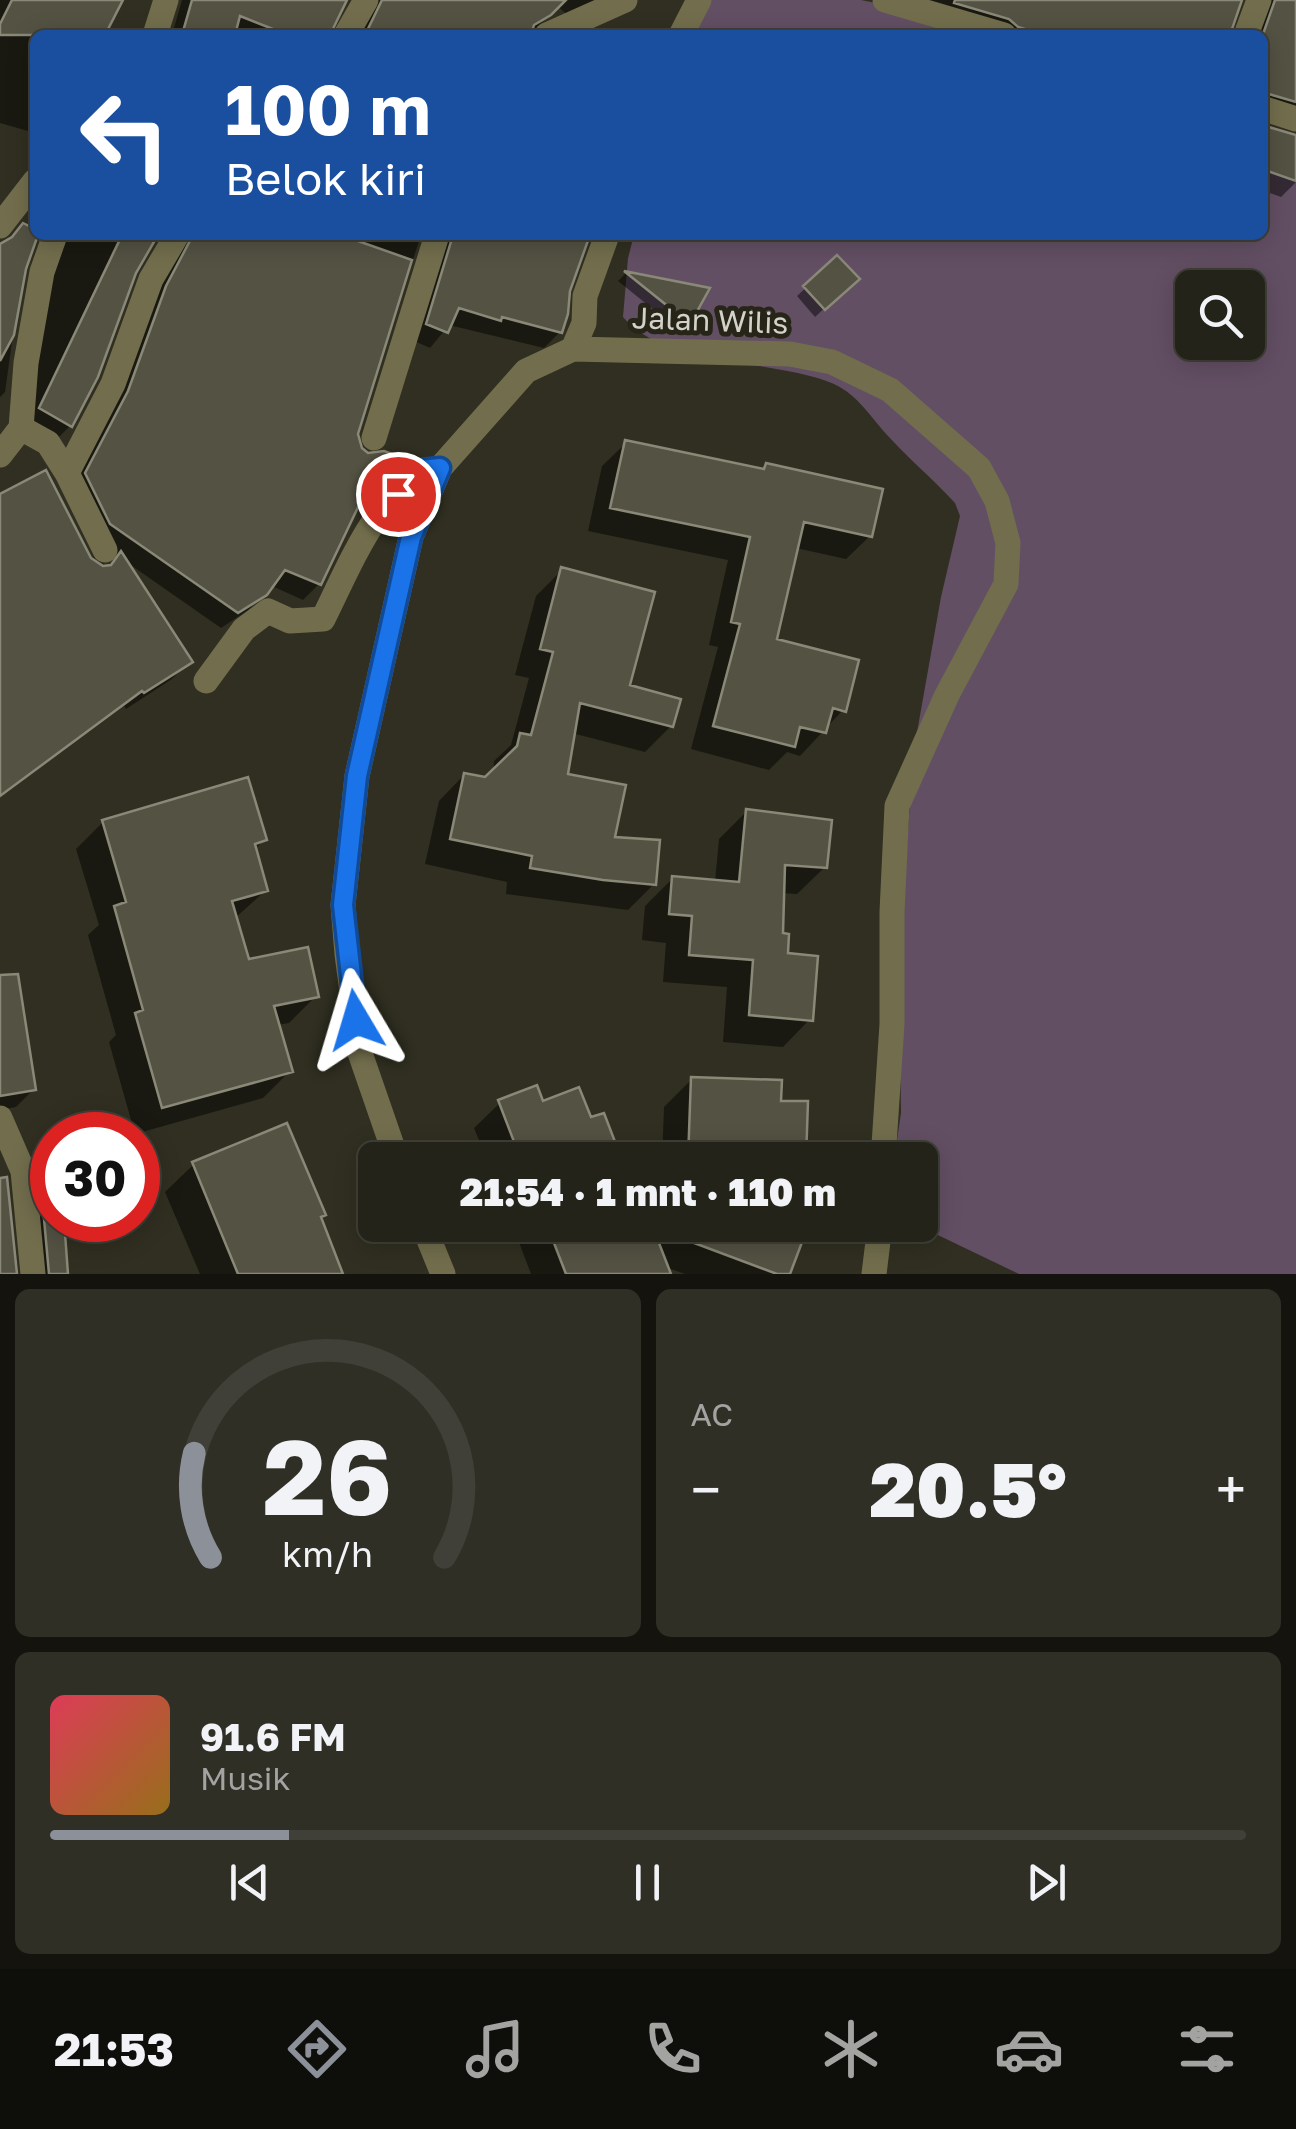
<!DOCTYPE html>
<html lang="id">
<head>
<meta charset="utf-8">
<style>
  body { margin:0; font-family:"Golos Text",sans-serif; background:#302f26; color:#f1f3f6; height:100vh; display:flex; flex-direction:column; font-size:38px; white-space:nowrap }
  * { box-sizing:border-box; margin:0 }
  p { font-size:32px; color:#a3a4a2 }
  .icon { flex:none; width:55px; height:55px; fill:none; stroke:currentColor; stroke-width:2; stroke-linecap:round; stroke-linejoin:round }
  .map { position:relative; height:1274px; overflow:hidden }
  .details { display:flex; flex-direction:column; gap:15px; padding:15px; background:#14130e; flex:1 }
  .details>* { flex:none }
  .top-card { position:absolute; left:30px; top:30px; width:1238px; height:210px; border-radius:15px; box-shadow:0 5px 25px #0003,0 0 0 2px #414038; background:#1a4fa0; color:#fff; overflow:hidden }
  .fabs { position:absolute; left:1175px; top:270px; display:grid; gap:20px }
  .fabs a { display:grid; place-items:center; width:90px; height:90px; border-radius:15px; background:#242319; box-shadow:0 5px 25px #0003,0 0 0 2px #414038; font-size:50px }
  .speed { position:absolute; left:30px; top:1112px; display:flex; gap:20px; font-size:50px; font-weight:700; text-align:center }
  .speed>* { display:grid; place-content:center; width:130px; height:130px; border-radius:50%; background:#242319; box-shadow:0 5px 25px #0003,0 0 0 2px #414038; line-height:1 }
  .speed .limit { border:15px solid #d22; background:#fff; color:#111 }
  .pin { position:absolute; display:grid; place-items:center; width:85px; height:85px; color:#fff; margin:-42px; border:5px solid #fff; border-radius:50%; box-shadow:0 2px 10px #0007 }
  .me { position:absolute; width:110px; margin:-55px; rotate:353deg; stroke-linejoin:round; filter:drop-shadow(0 0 8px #0008) }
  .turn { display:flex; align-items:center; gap:35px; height:210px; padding:0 30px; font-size:45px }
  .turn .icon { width:130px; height:130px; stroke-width:2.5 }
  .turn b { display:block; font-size:70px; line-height:85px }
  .big { font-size:75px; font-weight:800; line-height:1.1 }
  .details .widget { flex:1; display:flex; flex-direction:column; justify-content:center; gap:15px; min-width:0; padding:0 35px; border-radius:15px; background:#302f26 }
  .details .dial { align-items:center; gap:0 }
  .dial svg { height:260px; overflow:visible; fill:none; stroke:#414038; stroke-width:7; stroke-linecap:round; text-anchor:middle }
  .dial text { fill:#f1f3f6; stroke:none }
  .song { display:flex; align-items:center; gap:30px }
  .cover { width:120px; height:120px; border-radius:15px; background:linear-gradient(135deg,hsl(350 70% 55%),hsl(40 70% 35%)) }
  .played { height:10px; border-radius:5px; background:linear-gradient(90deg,#8c9099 20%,#414038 20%) }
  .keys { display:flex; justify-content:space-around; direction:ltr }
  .heat { display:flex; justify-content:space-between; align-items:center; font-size:55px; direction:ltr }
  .details .tiles { flex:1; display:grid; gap:15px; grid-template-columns:1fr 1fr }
  .widget:last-child { grid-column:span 2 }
  .trip { position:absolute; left:358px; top:1142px; width:580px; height:100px; border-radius:15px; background:#242319; box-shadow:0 5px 25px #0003,0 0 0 2px #414038; font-weight:800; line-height:100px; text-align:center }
  .tabs { display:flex; height:160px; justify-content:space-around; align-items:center; background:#0e0e0a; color:#a3a4a2 }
  .tabs .icon { width:70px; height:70px }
  .tabs .current { color:#8c9099 }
  .tabs b { font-size:45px; color:#f1f3f6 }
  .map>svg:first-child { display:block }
  .green { fill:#634f64; fill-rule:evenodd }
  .shadow { fill:#0007 }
  .building { fill:#545243; stroke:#8a8978; stroke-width:2.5 }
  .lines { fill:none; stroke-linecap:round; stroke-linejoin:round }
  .minor { stroke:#726e4d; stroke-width:25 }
  .route-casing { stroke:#114b97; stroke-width:25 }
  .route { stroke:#1a73e8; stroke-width:18 }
  .labels { text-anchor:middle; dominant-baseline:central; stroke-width:10; stroke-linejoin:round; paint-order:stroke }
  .street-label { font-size:30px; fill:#d3d2ca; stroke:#262517 }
</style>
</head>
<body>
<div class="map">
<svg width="1296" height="1274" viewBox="0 0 1296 1274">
  <rect width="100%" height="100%" fill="#302f21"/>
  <path class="green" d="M711 0H861L925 13 982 35H693Z
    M1263 156 1296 162V1274H1019L917 1225H920V1160H894L901 1113 899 969 913 755 941 597 960 516 955 503C934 480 910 460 889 437 871 418 858 395 834 384 777 359 664 367 623 317L628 258 634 235H1262ZM1192 288H1248V342H1192Z"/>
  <path class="shadow" d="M0 0H120L102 35H35V133L0 123Z
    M182 0H346L328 35H172Z
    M352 0H596L568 15 557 6 529 35H360Z
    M874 0H1239L1228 35H988Z
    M1248 0H1296V132L1292 123 1262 112V35H1254Z
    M1262 127 1296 136V182L1281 197 1262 190Z
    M60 235H421L356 434 365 501 352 515 319 584 303 600 272 586 248 610 221 628 125 561 190 661 172 679 126 709 124 706 3 795 0 776V497L94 565 109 567 119 557 95 540 70 491 151 305 176 261 168 236H155L135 270 70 426 54 442 24 426Z
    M425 235H587L567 290 560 332 544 348 449 325 430 348 412 340Z
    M837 258 856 279 815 317 797 296Z
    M625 274 706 290 680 331 618 281Z
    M17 306 5 392 0 397V324Z
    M626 443 761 471 767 466 870 536 846 559 796 548 774 640 843 710 800 756 787 752 769 770 691 749 718 647 709 645 728 560 588 531 602 466Z
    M562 570 627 687 671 726 645 752 572 733 565 776 612 839 654 884 628 910 506 894 507 882 425 864 439 801 464 775 486 780 493 773 494 761 511 745 529 678 515 675 536 596Z
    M747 811 825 867 797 894 782 893 780 936 810 1019 783 1047 723 1042 727 987 663 982 666 943 642 940 645 906 673 878 715 882 719 839Z
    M103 822 264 840 254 850 265 891 234 919 247 962 316 996 289 1023 277 1025 290 1071 263 1098 135 1134 109 1042 116 1035 88 935 99 925 76 849Z
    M0 1023 33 1090 16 1107 0 1110Z
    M692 1079 779 1103 804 1160H662L664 1107Z
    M500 1103 542 1104 590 1120 620 1160H487L474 1128Z
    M286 1126 341 1274H200L165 1192 193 1165Z
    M52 1177V1220H61L65 1274H30L23 1195 41 1178Z
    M500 1225H766L787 1274H685L665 1267 668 1274H531L514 1229 503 1233Z"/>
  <path class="building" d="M12 0H123L105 35H0V24Z
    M192 0H347L330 35H288L240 16 235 35H182Z
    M382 0H566L551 15 534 25 531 35H365Z
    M955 0H1242L1230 35H1045L1018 27 1009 19 954 3Z
    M1275 0H1296V102L1262 92V37Z
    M1262 125 1296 135V181L1262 169Z
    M23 223 35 229V235H38L26 269 14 335 0 361V244L12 237Z
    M122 235H158L136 273 98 377 72 427 39 408Z
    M193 235H341L412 260 358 434 362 448 368 453 384 451 395 455 386 481 367 503 361 501 321 585 285 570 267 595 238 613 110 524 85 473 128 391 166 286Z
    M453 235H590L570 291 568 314 562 333 502 317 501 321 459 308 448 333 426 324Z
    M837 255 860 279 825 310 803 286Z
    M624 271 710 288 690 324Z
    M625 440 764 469 766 463 883 489 872 537 804 522 777 639 859 660 846 712 833 708 826 733 800 727 795 747 713 726 740 624 731 622 750 537 610 508Z
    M46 470 91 558 103 566 111 565 121 551 193 662 144 693 142 691 0 796V494Z
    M561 567 655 592 630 685 681 699 673 727 580 703 568 774 626 785 615 837 660 840 656 885 603 880 530 868 532 856 450 839 464 773 485 777 517 746 520 733 531 735 553 652 540 649Z
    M248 777 267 840 255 844 268 891 232 901 249 959 308 947 319 997 274 1006 293 1072 162 1108 135 1013 143 1010 114 906 126 902 102 820Z
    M746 809 832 820 827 868 785 865 783 933 789 934 788 953 818 956 813 1021 749 1015 753 960 689 955 692 916 669 914 672 876 739 882Z
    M18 974 36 1090 0 1096V975Z
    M691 1077 782 1080 781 1101H808L806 1160H688Z
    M537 1085 543 1101 579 1087 591 1117 604 1113 622 1160H521L498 1100Z
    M287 1123 326 1215 321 1217 343 1274H238L192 1162Z
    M52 1174V1220H64L68 1274H49L40 1175Z
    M7 1177 17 1274H0V1178Z
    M547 1225H652L671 1274H566Z
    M655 1225H773L804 1237 790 1274H777L654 1228Z"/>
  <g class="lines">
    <path class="minor" d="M885 0 1004 35
      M155 35 166 0
      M346 35 366 0
      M547 35 625 0
      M681 35 699 0
      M1246 35 1259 0
      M1262 108 1296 119
      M0 226 35 181
      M573 349 584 323 585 296 607 235
      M21 428 48 443 67 473 105 550
      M374 438 437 235
      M0 455 21 428 26 363 42 272 55 235
      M67 473 113 384 151 279 177 235
      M206 681 244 629 268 611 290 621 323 619C347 572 383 476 440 468
      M0 1118 23 1171 33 1274
      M397 1160 360 1053 347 954 343 905 357 776 411 537 440 468 526 371 573 349 790 354 832 362 890 390 979 468 997 501 1008 543 1006 584 947 695 897 806 892 912V1024L883 1160
      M423 1225 443 1274
      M874 1274 880 1225"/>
  </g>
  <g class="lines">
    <defs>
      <path id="route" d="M356 1020 343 905 357 776 411 537 440 468 421 470 398 494"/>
    </defs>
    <use href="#route" class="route-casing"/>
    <use href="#route" class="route"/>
  </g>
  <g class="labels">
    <g class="street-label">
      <text transform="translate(710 320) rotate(2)">Jalan Wilis</text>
    </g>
  </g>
</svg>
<div class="fabs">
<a><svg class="icon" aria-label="search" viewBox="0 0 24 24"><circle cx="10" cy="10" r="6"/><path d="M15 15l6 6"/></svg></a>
</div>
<div class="speed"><div class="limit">30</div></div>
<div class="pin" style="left:398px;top:494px;background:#d93025"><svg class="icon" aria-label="arrive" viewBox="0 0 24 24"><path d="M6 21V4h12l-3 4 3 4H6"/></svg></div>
<svg class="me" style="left:356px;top:1020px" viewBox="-20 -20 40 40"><path d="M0-17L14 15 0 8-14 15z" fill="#1a73e8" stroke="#fff" stroke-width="4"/></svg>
<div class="trip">21:54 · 1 mnt · 110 m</div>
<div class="top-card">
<div class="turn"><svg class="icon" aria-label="left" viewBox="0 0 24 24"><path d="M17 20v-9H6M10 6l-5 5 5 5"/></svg><div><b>100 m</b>Belok kiri</div></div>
</div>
</div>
<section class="details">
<div class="tiles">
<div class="widget dial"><svg viewBox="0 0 100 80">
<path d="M14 69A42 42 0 1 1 86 69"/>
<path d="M14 69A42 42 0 0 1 9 37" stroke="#8c9099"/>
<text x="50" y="56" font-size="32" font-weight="700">26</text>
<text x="50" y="72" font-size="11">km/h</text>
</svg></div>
<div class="widget"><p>AC</p>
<div class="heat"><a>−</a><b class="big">20.5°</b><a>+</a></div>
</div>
<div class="widget">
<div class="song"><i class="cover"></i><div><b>91.6 FM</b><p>Musik</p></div></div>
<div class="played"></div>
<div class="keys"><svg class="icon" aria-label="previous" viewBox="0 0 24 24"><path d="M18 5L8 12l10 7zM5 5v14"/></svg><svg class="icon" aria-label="pause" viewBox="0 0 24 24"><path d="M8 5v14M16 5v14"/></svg><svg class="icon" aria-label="next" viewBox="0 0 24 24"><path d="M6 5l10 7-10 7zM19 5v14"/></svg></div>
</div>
</div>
</section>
<nav class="tabs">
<b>21:53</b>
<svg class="icon current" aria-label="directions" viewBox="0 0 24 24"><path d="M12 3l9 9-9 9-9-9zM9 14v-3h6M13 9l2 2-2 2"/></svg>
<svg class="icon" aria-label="music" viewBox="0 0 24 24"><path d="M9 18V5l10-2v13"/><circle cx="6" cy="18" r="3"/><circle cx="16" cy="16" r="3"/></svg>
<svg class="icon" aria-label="phone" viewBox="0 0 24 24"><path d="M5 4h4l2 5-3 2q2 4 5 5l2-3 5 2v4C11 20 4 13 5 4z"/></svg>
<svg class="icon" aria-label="climate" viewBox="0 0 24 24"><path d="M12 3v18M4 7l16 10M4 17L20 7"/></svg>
<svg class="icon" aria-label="car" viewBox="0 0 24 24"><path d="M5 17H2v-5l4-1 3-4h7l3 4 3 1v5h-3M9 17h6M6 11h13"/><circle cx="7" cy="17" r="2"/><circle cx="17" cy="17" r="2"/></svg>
<svg class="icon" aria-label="filters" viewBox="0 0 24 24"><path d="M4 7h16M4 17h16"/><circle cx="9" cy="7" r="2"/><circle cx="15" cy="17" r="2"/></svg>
</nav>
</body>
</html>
